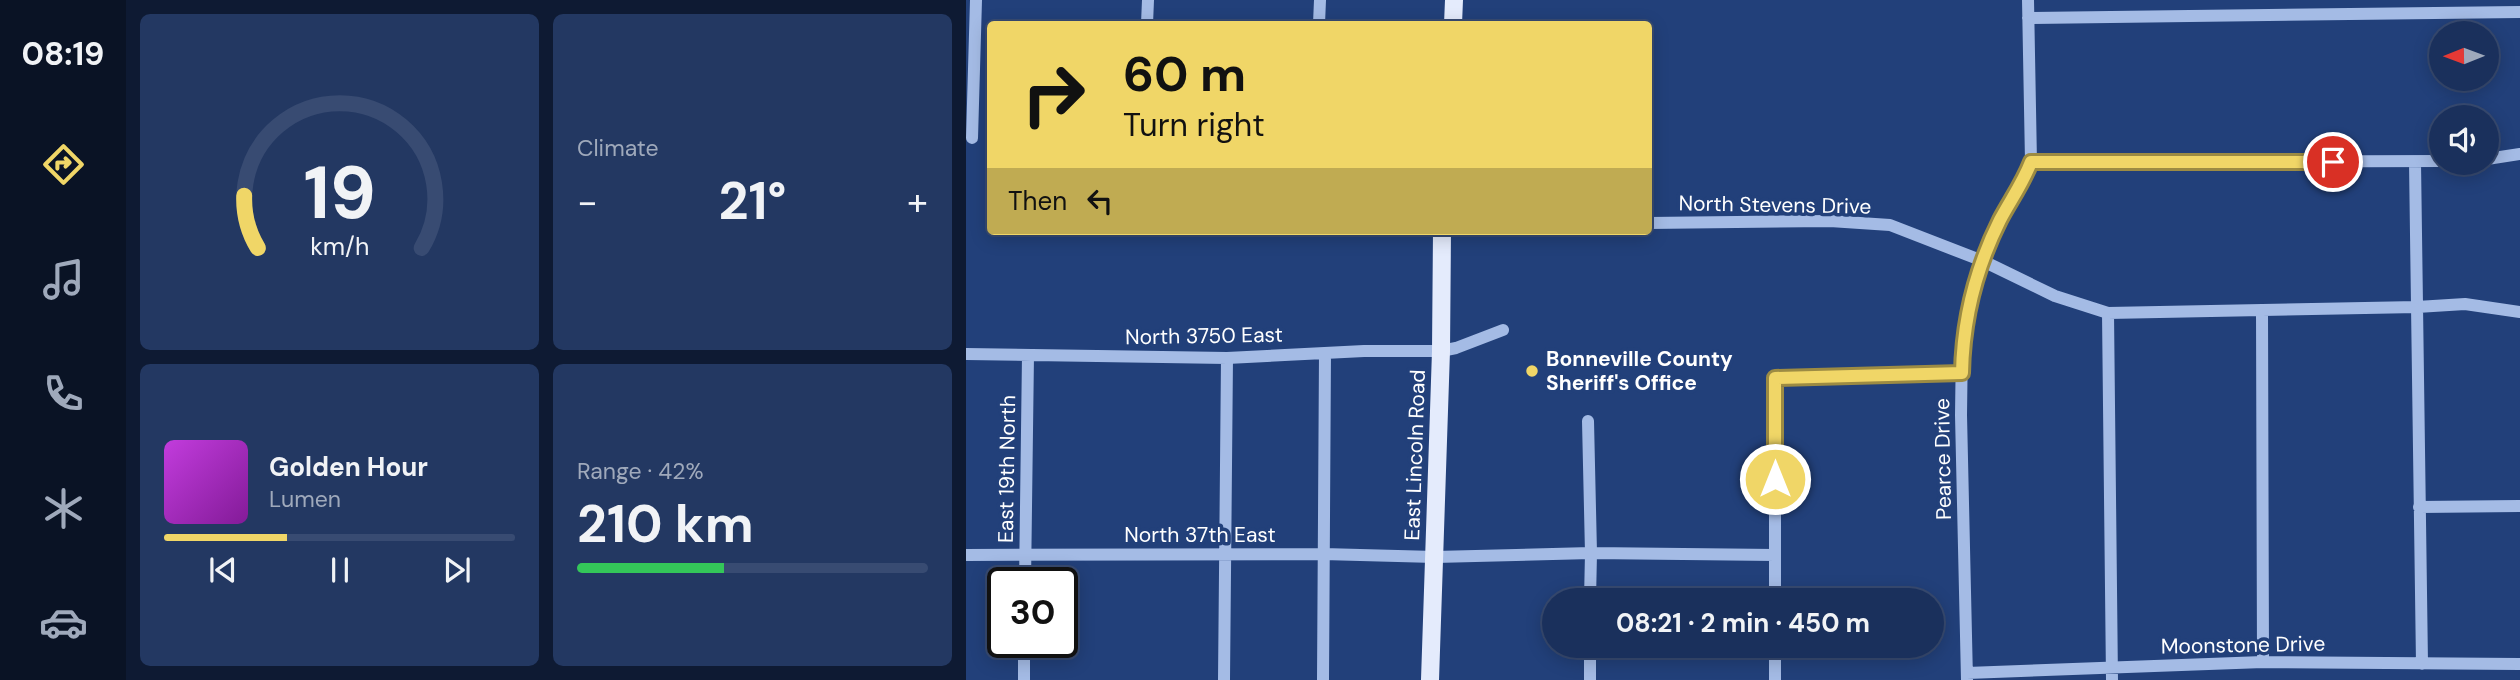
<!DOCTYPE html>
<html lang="en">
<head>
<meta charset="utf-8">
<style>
  body { margin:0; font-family:"DM Sans",sans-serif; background:#233862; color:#f1f3f6; height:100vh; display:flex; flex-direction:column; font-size:26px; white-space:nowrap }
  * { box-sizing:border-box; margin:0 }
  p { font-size:23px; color:#9fa9bb }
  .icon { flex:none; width:38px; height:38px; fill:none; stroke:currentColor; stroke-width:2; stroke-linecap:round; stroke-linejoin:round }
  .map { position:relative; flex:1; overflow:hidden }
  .drawer { display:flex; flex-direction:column; gap:14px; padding:14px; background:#0e1a33; width:840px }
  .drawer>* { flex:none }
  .top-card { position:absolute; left:21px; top:21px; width:665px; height:214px; border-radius:7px; box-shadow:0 4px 18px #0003,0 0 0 2px #384b72; background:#f0d667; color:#111; overflow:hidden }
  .needle { width:46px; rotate:269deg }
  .buttons { position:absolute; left:1463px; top:21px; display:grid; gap:14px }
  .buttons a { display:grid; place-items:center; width:70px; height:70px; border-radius:50%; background:#1a305c; box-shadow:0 4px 18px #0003,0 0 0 2px #384b72; font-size:35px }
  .speed { position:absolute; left:21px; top:567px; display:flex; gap:14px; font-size:35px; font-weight:700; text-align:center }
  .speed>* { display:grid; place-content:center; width:91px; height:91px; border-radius:50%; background:#1a305c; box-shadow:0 4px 18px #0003,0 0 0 2px #384b72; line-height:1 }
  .speed .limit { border:4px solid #111; border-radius:10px; background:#fff; color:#111 }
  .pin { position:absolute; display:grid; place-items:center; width:60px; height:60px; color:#fff; margin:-30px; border:4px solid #fff; border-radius:50%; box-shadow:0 2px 7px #0007 }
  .me { position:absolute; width:77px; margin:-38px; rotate:0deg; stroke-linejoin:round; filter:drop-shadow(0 0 5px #0008) }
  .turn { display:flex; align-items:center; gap:24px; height:147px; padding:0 21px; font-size:32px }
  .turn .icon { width:91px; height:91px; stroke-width:2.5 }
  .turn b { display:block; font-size:49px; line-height:60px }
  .then { display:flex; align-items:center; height:66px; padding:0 21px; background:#0003; gap:14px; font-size:26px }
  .big { font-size:52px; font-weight:700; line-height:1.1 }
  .drawer .card { flex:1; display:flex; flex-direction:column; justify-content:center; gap:10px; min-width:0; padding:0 24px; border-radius:10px; background:#233862 }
  .drawer .dial { align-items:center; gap:0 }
  .dial svg { height:182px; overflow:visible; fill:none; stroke:#384b72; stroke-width:7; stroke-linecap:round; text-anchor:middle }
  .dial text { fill:#f1f3f6; stroke:none }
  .song { display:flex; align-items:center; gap:21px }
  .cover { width:84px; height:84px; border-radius:10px; background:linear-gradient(135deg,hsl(290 70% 55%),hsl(290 70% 35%)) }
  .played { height:7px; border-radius:4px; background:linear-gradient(90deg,#f0d667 35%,#384b72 35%) }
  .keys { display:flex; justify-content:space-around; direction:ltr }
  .heat { display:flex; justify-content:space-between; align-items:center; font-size:38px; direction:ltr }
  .charge { height:10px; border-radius:5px; background:linear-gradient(90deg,#34c759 42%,#384b72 0) }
  .drawer .tiles { flex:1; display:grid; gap:14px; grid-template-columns:repeat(2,1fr) }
  .trip { position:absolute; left:576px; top:588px; width:402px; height:70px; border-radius:35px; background:#1a305c; box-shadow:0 4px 18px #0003,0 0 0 2px #384b72; font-weight:700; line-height:70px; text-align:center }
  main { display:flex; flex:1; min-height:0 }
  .tab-bar { display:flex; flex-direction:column; width:126px; justify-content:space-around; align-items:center; background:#0a1325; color:#9fa9bb }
  .tab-bar .icon { width:49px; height:49px }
  .tab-bar .current { color:#f0d667 }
  .tab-bar b { font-size:32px; color:#f1f3f6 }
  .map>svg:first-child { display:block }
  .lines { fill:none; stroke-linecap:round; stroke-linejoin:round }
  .minor { stroke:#a4bbe5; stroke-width:12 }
  .major { stroke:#e4ebfc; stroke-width:18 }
  .route-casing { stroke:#9c8b43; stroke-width:18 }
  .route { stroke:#f0d667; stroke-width:12 }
  .poi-dot { fill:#f0d667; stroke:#22407a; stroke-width:2.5 }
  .labels { text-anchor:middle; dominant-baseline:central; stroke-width:7; stroke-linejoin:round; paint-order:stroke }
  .street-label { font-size:21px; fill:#fff; stroke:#22407a }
  .poi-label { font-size:21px; font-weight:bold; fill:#fff; stroke:#22407a; text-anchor:start }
</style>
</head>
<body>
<main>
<nav class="tab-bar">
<b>08:19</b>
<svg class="icon current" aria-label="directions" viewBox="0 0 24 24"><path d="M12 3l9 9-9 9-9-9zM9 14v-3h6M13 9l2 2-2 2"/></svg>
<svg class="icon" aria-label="music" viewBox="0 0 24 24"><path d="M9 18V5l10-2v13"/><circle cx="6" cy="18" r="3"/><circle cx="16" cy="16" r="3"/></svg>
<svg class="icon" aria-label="phone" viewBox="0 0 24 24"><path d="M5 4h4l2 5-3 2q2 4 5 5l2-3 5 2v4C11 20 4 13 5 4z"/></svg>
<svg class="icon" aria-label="climate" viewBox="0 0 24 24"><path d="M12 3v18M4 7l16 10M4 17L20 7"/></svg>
<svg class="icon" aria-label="car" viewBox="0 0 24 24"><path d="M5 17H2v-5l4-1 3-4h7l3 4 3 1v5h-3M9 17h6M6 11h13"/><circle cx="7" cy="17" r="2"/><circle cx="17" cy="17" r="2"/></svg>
</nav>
<section class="drawer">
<div class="tiles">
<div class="card dial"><svg viewBox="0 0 100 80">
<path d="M14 69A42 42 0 1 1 86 69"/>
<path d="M14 69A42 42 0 0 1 8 46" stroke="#f0d667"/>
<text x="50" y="56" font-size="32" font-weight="700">19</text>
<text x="50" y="72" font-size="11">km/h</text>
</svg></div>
<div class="card"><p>Climate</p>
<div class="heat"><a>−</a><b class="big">21°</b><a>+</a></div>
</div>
<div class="card">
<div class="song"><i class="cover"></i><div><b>Golden Hour</b><p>Lumen</p></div></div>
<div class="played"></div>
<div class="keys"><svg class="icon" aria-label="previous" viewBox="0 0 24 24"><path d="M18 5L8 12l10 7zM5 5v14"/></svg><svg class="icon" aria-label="pause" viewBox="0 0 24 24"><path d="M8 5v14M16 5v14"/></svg><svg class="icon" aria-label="next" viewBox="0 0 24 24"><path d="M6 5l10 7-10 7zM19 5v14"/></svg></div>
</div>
<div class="card"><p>Range · 42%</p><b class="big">210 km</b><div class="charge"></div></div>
</div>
</section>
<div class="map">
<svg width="1554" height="680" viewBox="0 0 1554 680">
  <rect width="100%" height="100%" fill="#22407a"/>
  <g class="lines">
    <path class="minor" d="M1062 18 1554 12
      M181 24 182 0
      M353 24 354 0
      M6 138 10 0
      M1521 159 1554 154
      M1065 162 1475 161
      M1449 162 1456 664
      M682 223 864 221 924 225 1017 261 1089 296 1142 313 1451 307 1499 304 1554 312
      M1296 310 1297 662
      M1142 313 1146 680
      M0 354 261 358 398 351H475L490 348 537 330
      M1453 507 1554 506
      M0 555 357 554 469 557 625 553 622 421
      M59 583 62 355
      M624 600 625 553 809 555
      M809 600V378L996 373
      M809 646V680
      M1001 673 1297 662 1554 664
      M58 680V642
      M258 680 261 358
      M357 680 359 353
      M624 680V646
      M1001 680 995 415 996 341 1006 295 1017 261 1035 220 1056 183 1065 162 1062 0"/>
    <path class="major" d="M487 24 488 0
      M464 680 475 351 476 231"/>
  </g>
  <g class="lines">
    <defs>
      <path id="route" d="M809 479V378L996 373C997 320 1010 268 1034 220 1044 201 1057 183 1065 162H1367"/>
    </defs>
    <use href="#route" class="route-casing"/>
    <use href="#route" class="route"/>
  </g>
  <circle class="poi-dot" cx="566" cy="371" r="7"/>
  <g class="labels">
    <g class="street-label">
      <text transform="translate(809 205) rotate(1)">North Stevens Drive</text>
      <text transform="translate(238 336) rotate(-1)">North 3750 East</text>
      <text transform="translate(449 455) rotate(-88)">East Lincoln Road</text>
      <text transform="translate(977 459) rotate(-91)">Pearce Drive</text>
      <text transform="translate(41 469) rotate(-89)">East 19th North</text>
      <text x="234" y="535">North 37th East</text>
      <text transform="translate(1277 645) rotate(-1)">Moonstone Drive</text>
    </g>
    <g class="poi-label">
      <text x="580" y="359">Bonneville County<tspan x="580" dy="24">Sheriff's Office</tspan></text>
    </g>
  </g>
</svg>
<div class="buttons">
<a><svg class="needle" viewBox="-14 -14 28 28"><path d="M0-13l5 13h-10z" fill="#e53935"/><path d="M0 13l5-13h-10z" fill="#9fa9bb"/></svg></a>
<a><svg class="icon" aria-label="sound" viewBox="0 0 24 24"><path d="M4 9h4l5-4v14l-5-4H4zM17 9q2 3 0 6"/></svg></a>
</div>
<div class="speed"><div class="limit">30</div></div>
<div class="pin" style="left:1367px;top:162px;background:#d93025"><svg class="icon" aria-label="arrive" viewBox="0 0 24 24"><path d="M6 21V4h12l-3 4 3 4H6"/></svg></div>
<svg class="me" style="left:809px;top:479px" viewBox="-20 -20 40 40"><circle r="17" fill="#f0d667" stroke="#fff" stroke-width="3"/><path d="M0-11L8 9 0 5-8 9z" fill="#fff"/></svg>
<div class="trip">08:21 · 2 min · 450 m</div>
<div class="top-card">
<div class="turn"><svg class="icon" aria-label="right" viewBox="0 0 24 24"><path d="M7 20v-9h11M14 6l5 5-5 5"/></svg><div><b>60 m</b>Turn right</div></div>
<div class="then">Then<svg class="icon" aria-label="left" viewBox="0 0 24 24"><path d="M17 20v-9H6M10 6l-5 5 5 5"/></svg></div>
</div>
</div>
</main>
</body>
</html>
